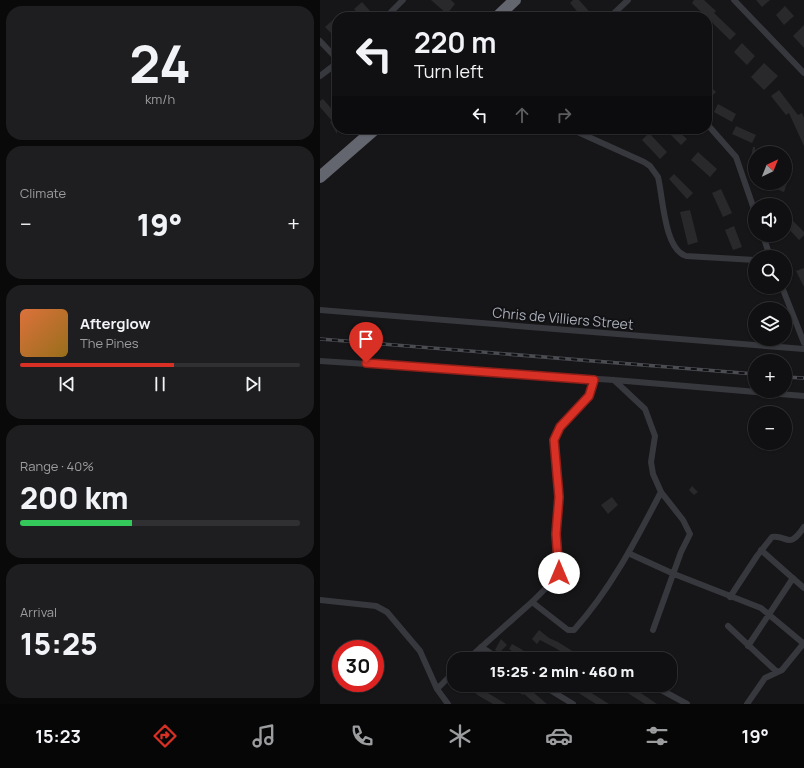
<!DOCTYPE html>
<html lang="en">
<head>
<meta charset="utf-8">
<style>
  body { margin:0; font-family:Manrope,sans-serif; background:#1e1e20; color:#f1f3f6; height:100vh; display:flex; flex-direction:column; font-size:15px; white-space:nowrap }
  * { box-sizing:border-box; margin:0 }
  p { font-size:13px; color:#9c9d9f }
  .icon { flex:none; width:22px; height:22px; fill:none; stroke:currentColor; stroke-width:2; stroke-linecap:round; stroke-linejoin:round }
  .map { position:relative; flex:1; overflow:hidden }
  .sheet { display:flex; flex-direction:column; gap:6px; padding:6px; background:#09090a; width:320px }
  .sheet>* { flex:none }
  .top-card { position:absolute; left:12px; top:12px; width:380px; height:122px; border-radius:16px; box-shadow:0 1px 3px #0004,0 0 0 1px #303032; background:#101012; color:#f1f3f6; overflow:hidden }
  .needle { width:26px; rotate:43deg }
  .fabs { position:absolute; left:428px; top:146px; display:grid; gap:8px }
  .fabs a { display:grid; place-items:center; width:44px; height:44px; border-radius:50%; background:#101012; box-shadow:0 1px 3px #0004,0 0 0 1px #303032; font-size:20px }
  .speed { position:absolute; left:12px; top:640px; display:flex; gap:8px; font-size:20px; font-weight:700; text-align:center }
  .speed>* { display:grid; place-content:center; width:52px; height:52px; border-radius:50%; background:#101012; box-shadow:0 1px 3px #0004,0 0 0 1px #303032; line-height:1 }
  .speed .limit { border:6px solid #d22; background:#fff; color:#111 }
  .pin { position:absolute; display:grid; place-items:center; width:34px; height:34px; color:#fff; margin:-41px -17px; border-radius:50% 50% 50% 0; rotate:-45deg; box-shadow:0 0 4px #0007 }
  .pin .icon { rotate:45deg }
  .me { position:absolute; width:44px; margin:-22px; rotate:0deg; stroke-linejoin:round; filter:drop-shadow(0 0 3px #0008) }
  .turn { display:flex; align-items:center; gap:14px; height:84px; padding:0 16px; font-size:18px }
  .turn .icon { width:52px; height:52px; stroke-width:2.5 }
  .turn b { display:block; font-size:28px; line-height:34px }
  .lanes { display:flex; align-items:center; height:38px; padding:0 16px; background:#0003; justify-content:center; gap:20px; direction:ltr }
  .lanes .off { opacity:.35 }
  .big { font-size:30px; font-weight:800; line-height:1.1 }
  .sheet .card { flex:1; display:flex; flex-direction:column; justify-content:center; gap:6px; min-width:0; padding:0 14px; border-radius:16px; background:#1e1e20 }
  .sheet .dial { align-items:center; gap:0 }
  .dial b { font-size:52px; line-height:1 }
  .song { display:flex; align-items:center; gap:12px }
  .cover { width:48px; height:48px; border-radius:6px; background:linear-gradient(135deg,hsl(20 70% 55%),hsl(40 70% 35%)) }
  .played { height:4px; border-radius:2px; background:linear-gradient(90deg,#d93025 55%,#303032 55%) }
  .keys { display:flex; justify-content:space-around; direction:ltr }
  .heat { display:flex; justify-content:space-between; align-items:center; font-size:22px; direction:ltr }
  .charge { height:6px; border-radius:3px; background:linear-gradient(90deg,#34c759 40%,#303032 0) }
  .trip { position:absolute; left:127px; top:652px; width:230px; height:40px; border-radius:16px; background:#101012; box-shadow:0 1px 3px #0004,0 0 0 1px #303032; font-weight:800; line-height:40px; text-align:center }
  .menu { display:flex; height:64px; justify-content:space-around; align-items:center; background:#060607; color:#9c9d9f }
  .menu .icon { width:28px; height:28px }
  .menu .active { color:#d93025 }
  .menu b { font-size:18px; color:#f1f3f6 }
  main { display:flex; flex:1; min-height:0 }
  .map>svg:first-child { display:block }
  .building { fill:#29292c }
  .lines { fill:none; stroke-linecap:round; stroke-linejoin:round }
  .street { stroke:#37383d; stroke-width:6 }
  .highway { stroke:#63666e; stroke-width:12 }
  .rail-casing { stroke:#4a4c52; stroke-width:3.5 }
  .rail { stroke:#111113; stroke-width:2; stroke-dasharray:6; stroke-linecap:butt }
  .route-casing { stroke:#8d1f18; stroke-width:10 }
  .route { stroke:#d93025; stroke-width:7 }
  .labels { text-anchor:middle; dominant-baseline:central; stroke-width:4; stroke-linejoin:round; paint-order:stroke }
  .street-label { font-size:14px; fill:#a8adb8; stroke:#111113 }
</style>
</head>
<body>
<main>
<section class="sheet">
<div class="card dial"><b>24</b><p>km/h</p></div>
<div class="card"><p>Climate</p>
<div class="heat"><a>−</a><b class="big">19°</b><a>+</a></div>
</div>
<div class="card">
<div class="song"><i class="cover"></i><div><b>Afterglow</b><p>The Pines</p></div></div>
<div class="played"></div>
<div class="keys"><svg class="icon" aria-label="previous" viewBox="0 0 24 24"><path d="M18 5L8 12l10 7zM5 5v14"/></svg><svg class="icon" aria-label="pause" viewBox="0 0 24 24"><path d="M8 5v14M16 5v14"/></svg><svg class="icon" aria-label="next" viewBox="0 0 24 24"><path d="M6 5l10 7-10 7zM19 5v14"/></svg></div>
</div>
<div class="card"><p>Range · 40%</p><b class="big">200 km</b><div class="charge"></div></div>
<div class="card"><p>Arrival</p><b class="big">15:25</b></div>
</section>
<div class="map">
<svg width="484" height="704" viewBox="0 0 484 704">
  <rect width="100%" height="100%" fill="#161618"/>
  <path class="building" d="M111 0H131L135 4 127 14Z
    M253 0H259L274 17H262L250 3Z
    M374 0H384L396 11 394 13 416 34 410 40 372 3Z
    M436 0H450L442 7Z
    M42 2 50 11 44 17H41L34 9Z
    M465 6 474 16 464 25 456 15Z
    M97 11 102 17H89Z
    M17 16V31L13 35 5 27Z
    M484 25V48L473 36Z
    M422 43 435 56 427 65 414 52Z
    M444 63 458 76 444 90 431 77Z
    M387 83 396 92 391 97 387 94Z
    M459 90 478 115 482 113 484 118V146L469 113 466 115 451 96Z
    M3 99 17 115V134L10 122 12 121 0 107V101Z
    M398 104 416 114 412 122 394 112Z
    M416 126 436 135 432 143 412 134Z
    M345 129H356L367 139 361 145Z
    M329 133 347 152 340 159 322 140Z
    M433 147H435V163L430 162Z
    M378 152 397 169 390 177 371 160Z
    M354 174 373 193 367 199 349 179Z
    M440 183H467L464 192Z
    M401 189 412 213 403 217 392 193Z
    M370 210 378 242 368 245 360 212Z
    M465 213 484 232V235L479 240 465 225Z
    M414 226 422 247 413 250 405 230Z
    M484 268V287L476 271Z
    M372 486 378 492 374 495 369 490Z
    M292 497 298 505 288 514 281 505Z
    M219 630 229 638 238 642 265 659H245L247 656 237 649 220 640 217 644 212 639Z
    M181 639 187 645 179 653 175 650Z
    M192 644 201 649 215 659H203L189 649Z
    M154 685H166L163 690 186 704H173L159 696 151 690Z
    M187 685H200L213 692 227 704H216L204 694 203 695Z
    M246 685H259L289 704H276Z
    M295 685H309L337 704H325Z"/>
  <g class="lines">
    <path class="street" d="M414 0 484 73
      M66 17 83 0
      M290 17 308 0
      M0 41 17 59
      M0 76 17 63
      M387 124 416 157 435 212
      M251 129 324 162 330 166 338 177C343 197 344 249 366 256L435 260
      M443 235 450 257
      M462 287 484 343
      M0 310 484 349
      M0 361 294 380 484 396
      M294 380 325 409 335 436 331 462 333 474 341 492 363 520 370 534 361 552 333 630
      M441 550 484 588
      M308 553 354 574 441 608 484 644
      M410 597 437 556 452 537C467 534 468 551 484 527
      M0 600 56 606 67 612 100 651 117 689
      M212 602 248 630H254C291 589 316 540 341 492
      M408 626 457 672
      M428 646 473 578
      M161 647 180 659
      M148 659 212 602 238 576 240 561 236 534 239 497 235 436 243 422 269 396 274 380
      M222 685 253 704
      M332 685 367 704
      M128 704 117 689 134 672
      M427 704 445 678 462 670 484 643"/>
    <path class="highway" d="M177 17 195 0
      M0 177 55 129"/>
    <defs>
      <path id="rail" d="M0 339 435 374
        M465 377 484 378"/>
    </defs>
    <use href="#rail" class="rail-casing"/>
    <use href="#rail" class="rail"/>
  </g>
  <g class="lines">
    <defs>
      <path id="route" d="M46 363 274 380 269 396 240 427 234 440 239 497 236 534 239 573"/>
    </defs>
    <use href="#route" class="route-casing"/>
    <use href="#route" class="route"/>
  </g>
  <g class="labels">
    <g class="street-label">
      <text transform="translate(243 318) rotate(5)">Chris de Villiers Street</text>
    </g>
  </g>
</svg>
<div class="fabs">
<a><svg class="needle" viewBox="-14 -14 28 28"><path d="M0-13l5 13h-10z" fill="#e53935"/><path d="M0 13l5-13h-10z" fill="#9c9d9f"/></svg></a>
<a><svg class="icon" aria-label="sound" viewBox="0 0 24 24"><path d="M4 9h4l5-4v14l-5-4H4zM17 9q2 3 0 6"/></svg></a>
<a><svg class="icon" aria-label="search" viewBox="0 0 24 24"><circle cx="10" cy="10" r="6"/><path d="M15 15l6 6"/></svg></a>
<a><svg class="icon" aria-label="layers" viewBox="0 0 24 24"><path d="M12 4l9 5-9 5-9-5zM3 14l9 5 9-5"/></svg></a>
<a>+</a>
<a>−</a>
</div>
<div class="speed"><div class="limit">30</div></div>
<div class="pin" style="left:46px;top:363px;background:#d93025"><svg class="icon" aria-label="arrive" viewBox="0 0 24 24"><path d="M6 21V4h12l-3 4 3 4H6"/></svg></div>
<svg class="me" style="left:239px;top:573px" viewBox="-20 -20 40 40"><circle r="19" fill="#fff"/><path d="M0-13L10 11 0 6-10 11z" fill="#d93025"/></svg>
<div class="trip">15:25 · 2 min · 460 m</div>
<div class="top-card">
<div class="turn"><svg class="icon" aria-label="left" viewBox="0 0 24 24"><path d="M17 20v-9H6M10 6l-5 5 5 5"/></svg><div><b>220 m</b>Turn left</div></div>
<div class="lanes"><svg class="icon" aria-label="left" viewBox="0 0 24 24"><path d="M17 20v-9H6M10 6l-5 5 5 5"/></svg><svg class="icon off" aria-label="ahead" viewBox="0 0 24 24"><path d="M12 20V5M6 11l6-6 6 6"/></svg><svg class="icon off" aria-label="right" viewBox="0 0 24 24"><path d="M7 20v-9h11M14 6l5 5-5 5"/></svg></div>
</div>
</div>
</main>
<nav class="menu">
<b>15:23</b>
<svg class="icon active" aria-label="directions" viewBox="0 0 24 24"><path d="M12 3l9 9-9 9-9-9zM9 14v-3h6M13 9l2 2-2 2"/></svg>
<svg class="icon" aria-label="music" viewBox="0 0 24 24"><path d="M9 18V5l10-2v13"/><circle cx="6" cy="18" r="3"/><circle cx="16" cy="16" r="3"/></svg>
<svg class="icon" aria-label="phone" viewBox="0 0 24 24"><path d="M5 4h4l2 5-3 2q2 4 5 5l2-3 5 2v4C11 20 4 13 5 4z"/></svg>
<svg class="icon" aria-label="climate" viewBox="0 0 24 24"><path d="M12 3v18M4 7l16 10M4 17L20 7"/></svg>
<svg class="icon" aria-label="car" viewBox="0 0 24 24"><path d="M5 17H2v-5l4-1 3-4h7l3 4 3 1v5h-3M9 17h6M6 11h13"/><circle cx="7" cy="17" r="2"/><circle cx="17" cy="17" r="2"/></svg>
<svg class="icon" aria-label="filters" viewBox="0 0 24 24"><path d="M4 7h16M4 17h16"/><circle cx="9" cy="7" r="2"/><circle cx="15" cy="17" r="2"/></svg>
<b>19°</b>
</nav>
</body>
</html>
